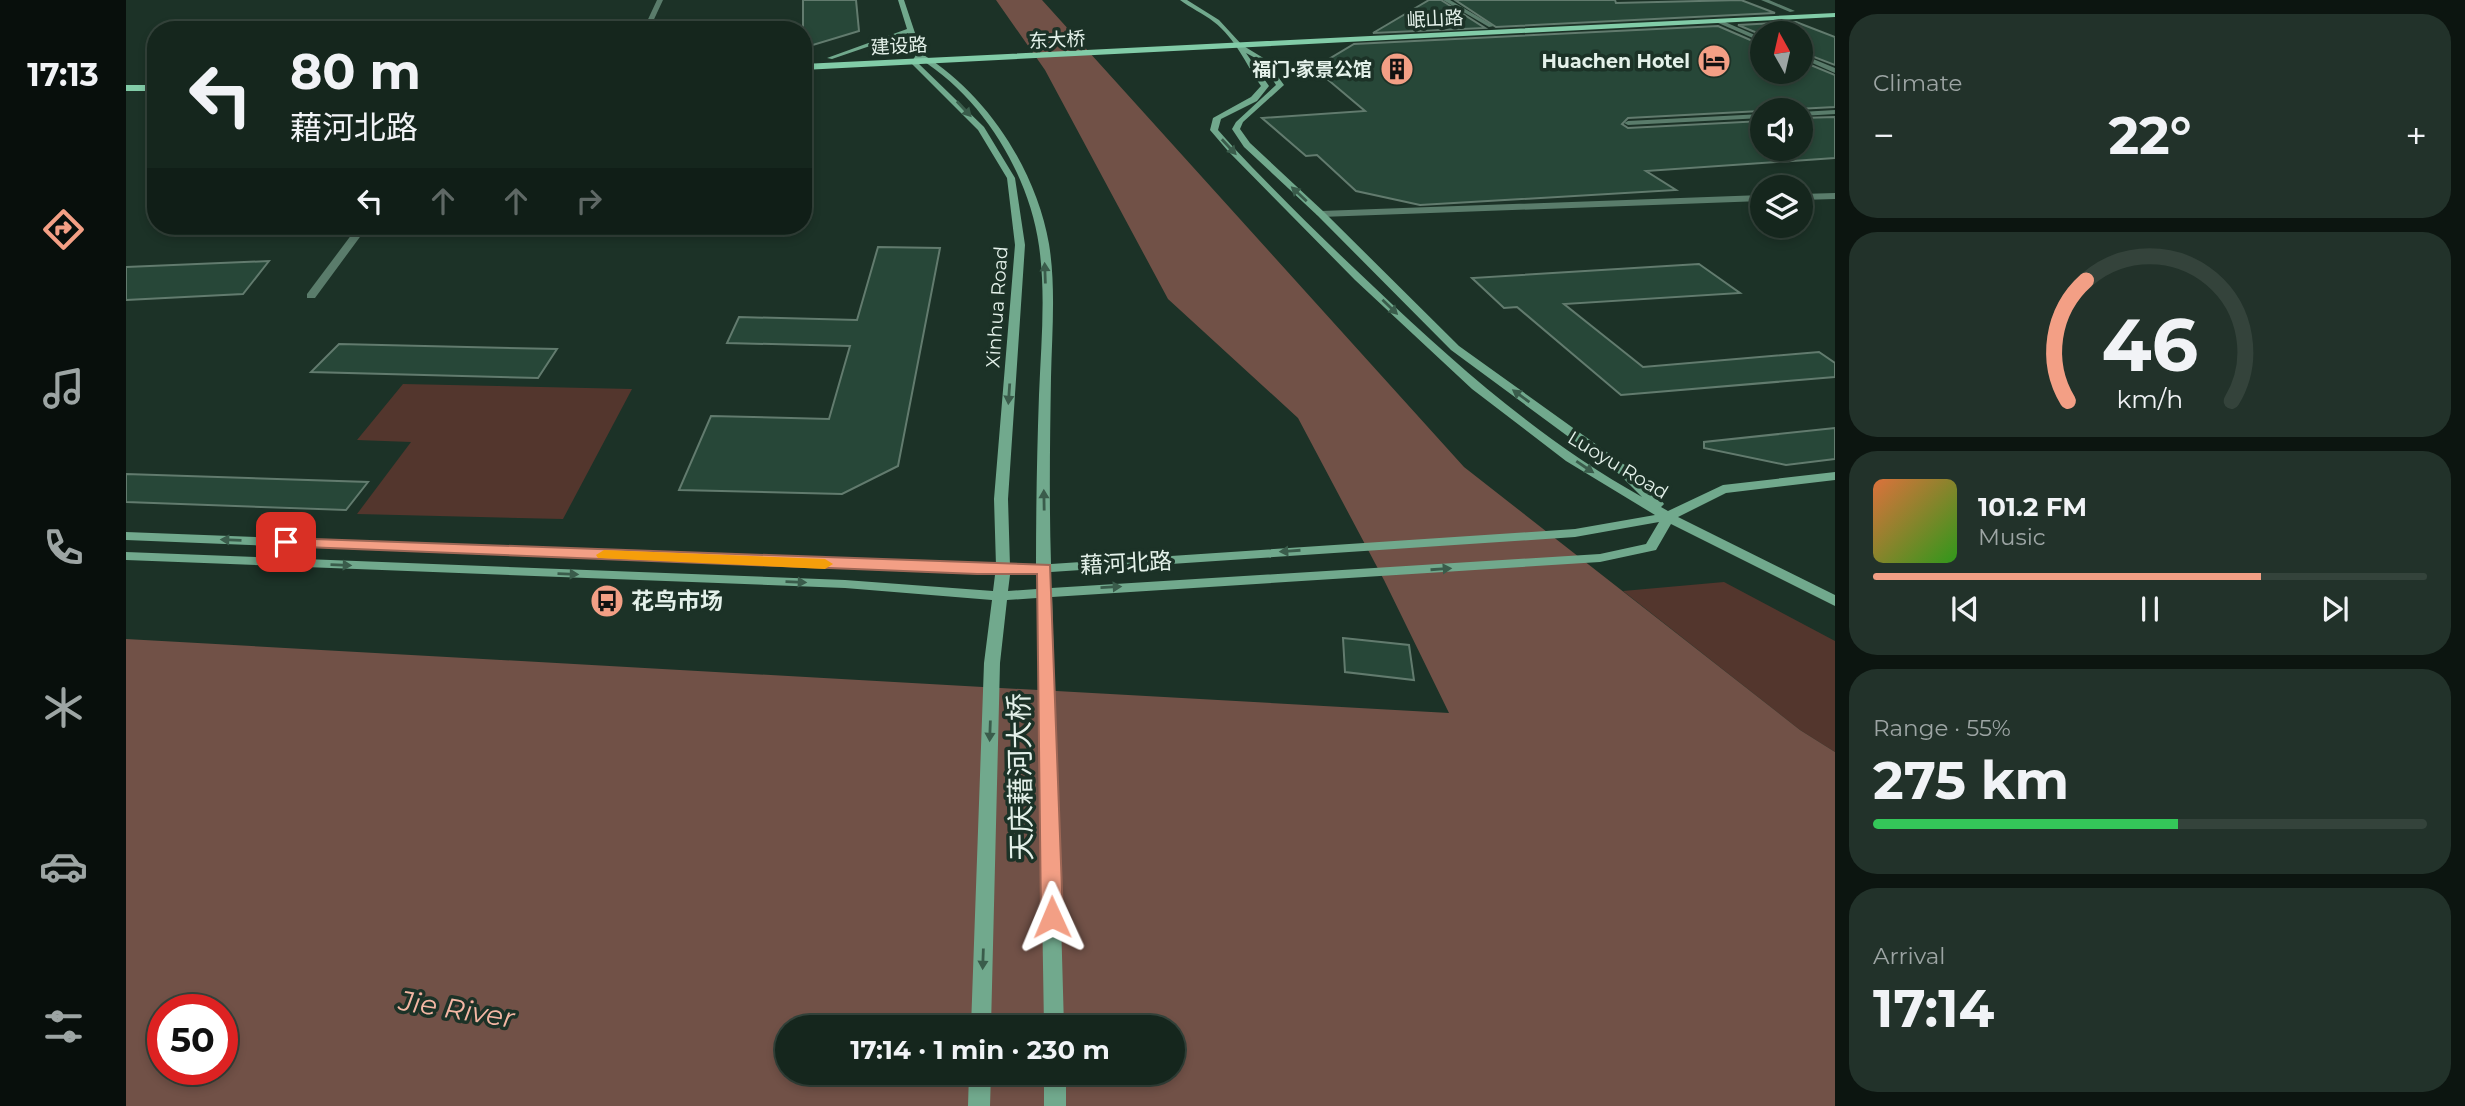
<!DOCTYPE html>
<html lang="en">
<head>
<meta charset="utf-8">
<style>
  body { margin:0; font-family:Montserrat,"Noto Sans SC",sans-serif; background:#22322a; color:#f1f3f6; height:100vh; display:flex; flex-direction:column; font-size:26px; white-space:nowrap }
  * { box-sizing:border-box; margin:0 }
  p { font-size:23px; color:#9da5a4 }
  .icon { flex:none; width:38px; height:38px; fill:none; stroke:currentColor; stroke-width:2; stroke-linecap:round; stroke-linejoin:round }
  .map { position:relative; flex:1; overflow:hidden }
  .sheet { display:flex; flex-direction:column; gap:14px; padding:14px; background:#0c1510; width:630px }
  .sheet>* { flex:none }
  .banner { position:absolute; left:21px; top:21px; width:665px; height:214px; border-radius:28px; box-shadow:0 4px 10px #0003,0 0 0 2px #34433b; background:#15261d; color:#f1f3f6; overflow:hidden }
  .needle { width:46px; rotate:352deg }
  .buttons { position:absolute; left:1624px; top:21px; display:grid; gap:14px }
  .buttons a { display:grid; place-items:center; width:63px; height:63px; border-radius:50%; background:#15261d; box-shadow:0 4px 10px #0003,0 0 0 2px #34433b; font-size:35px }
  .speed { position:absolute; left:21px; top:994px; display:flex; gap:14px; font-size:35px; font-weight:700; text-align:center }
  .speed>* { display:grid; place-content:center; width:91px; height:91px; border-radius:50%; background:#15261d; box-shadow:0 4px 10px #0003,0 0 0 2px #34433b; line-height:1 }
  .speed .limit { border:10px solid #d22; background:#fff; color:#111 }
  .pin { position:absolute; display:grid; place-items:center; width:60px; height:60px; color:#fff; margin:-30px; border-radius:14px; box-shadow:0 4px 10px #0006 }
  .me { position:absolute; width:77px; margin:-38px; rotate:359deg; stroke-linejoin:round; filter:drop-shadow(0 0 5px #0008) }
  .turn { display:flex; align-items:center; gap:24px; height:147px; padding:0 28px; font-size:32px }
  .turn .icon { width:91px; height:91px; stroke-width:2.5 }
  .turn b { display:block; font-size:49px; line-height:60px }
  .lanes { display:flex; align-items:center; height:66px; padding:0 28px; background:#0003; justify-content:center; gap:35px; direction:ltr }
  .lanes .off { opacity:.35 }
  .big { font-size:52px; font-weight:700; line-height:1.1 }
  .sheet .widget { flex:1; display:flex; flex-direction:column; justify-content:center; gap:10px; min-width:0; padding:0 24px; border-radius:28px; background:#22322a }
  .sheet .dial { align-items:center; gap:0 }
  .dial svg { height:182px; overflow:visible; fill:none; stroke:#34433b; stroke-width:7; stroke-linecap:round; text-anchor:middle }
  .dial text { fill:#f1f3f6; stroke:none }
  .song { display:flex; align-items:center; gap:21px }
  .cover { width:84px; height:84px; border-radius:10px; background:linear-gradient(135deg,hsl(20 70% 55%),hsl(110 70% 35%)) }
  .played { height:7px; border-radius:4px; background:linear-gradient(90deg,#f39f85 70%,#34433b 70%) }
  .keys { display:flex; justify-content:space-around; direction:ltr }
  .heat { display:flex; justify-content:space-between; align-items:center; font-size:38px; direction:ltr }
  .charge { height:10px; border-radius:5px; background:linear-gradient(90deg,#34c759 55%,#34433b 0) }
  .trip { position:absolute; left:649px; top:1015px; width:410px; height:70px; border-radius:35px; background:#15261d; box-shadow:0 4px 10px #0003,0 0 0 2px #34433b; font-weight:700; line-height:70px; text-align:center }
  main { display:flex; flex:1; min-height:0 }
  .tab-bar { display:flex; flex-direction:column; width:126px; justify-content:space-around; align-items:center; background:#080f0c; color:#9da5a4 }
  .tab-bar .icon { width:49px; height:49px }
  .tab-bar .current { color:#f39f85 }
  .tab-bar b { font-size:32px; color:#f1f3f6 }
  .map>svg:first-child { display:block }
  .green { fill:#53362d }
  .water { fill:#715147; fill-rule:evenodd }
  .building { fill:#274738; stroke:#627b6e; stroke-width:2 }
  .lines { fill:none; stroke-linecap:round; stroke-linejoin:round }
  .street { fill:#5a7c6b; fill-rule:evenodd }
  .secondary { fill:#71a98d; fill-rule:evenodd }
  .primary { fill:#82cca8; fill-rule:evenodd }
  .oneway { fill:#3a5c4b }
  .route { fill:#f39f85; stroke:#9e6756; stroke-width:2 }
  .slow { fill:#f59e0b }
  .labels { text-anchor:middle; dominant-baseline:central; stroke-width:7; stroke-linejoin:round; paint-order:stroke }
  .far-street-label { font-size:19px; fill:#e4f1ea; stroke:#1c3227 }
  .far-poi-label { font-size:19px; font-weight:bold; fill:#e4f1ea; stroke:#1c3227; text-anchor:end }
  .street-label { font-size:23px; fill:#e4f1ea; stroke:#1c3227 }
  .poi-label { font-size:23px; font-weight:bold; fill:#e4f1ea; stroke:#1c3227; text-anchor:start }
  .near-street-label { font-size:28px; fill:#e4f1ea; stroke:#1c3227 }
  .near-water-label { font-size:28px; font-style:italic; fill:#f4b7a4; stroke:#1c3227 }
</style>
</head>
<body>
<main>
<nav class="tab-bar">
<b>17:13</b>
<svg class="icon current" aria-label="directions" viewBox="0 0 24 24"><path d="M12 3l9 9-9 9-9-9zM9 14v-3h6M13 9l2 2-2 2"/></svg>
<svg class="icon" aria-label="music" viewBox="0 0 24 24"><path d="M9 18V5l10-2v13"/><circle cx="6" cy="18" r="3"/><circle cx="16" cy="16" r="3"/></svg>
<svg class="icon" aria-label="phone" viewBox="0 0 24 24"><path d="M5 4h4l2 5-3 2q2 4 5 5l2-3 5 2v4C11 20 4 13 5 4z"/></svg>
<svg class="icon" aria-label="climate" viewBox="0 0 24 24"><path d="M12 3v18M4 7l16 10M4 17L20 7"/></svg>
<svg class="icon" aria-label="car" viewBox="0 0 24 24"><path d="M5 17H2v-5l4-1 3-4h7l3 4 3 1v5h-3M9 17h6M6 11h13"/><circle cx="7" cy="17" r="2"/><circle cx="17" cy="17" r="2"/></svg>
<svg class="icon" aria-label="filters" viewBox="0 0 24 24"><path d="M4 7h16M4 17h16"/><circle cx="9" cy="7" r="2"/><circle cx="15" cy="17" r="2"/></svg>
</nav>
<div class="map">
<svg width="1709" height="1106" viewBox="0 0 1709 1106">
  <rect width="100%" height="100%" fill="#1c3227"/>
  <path class="green" d="M277 384 506 389 437 519 231 514 285 442 231 440Z
    M1598 582 1709 641V752L1674 730 1497 591Z"/>
  <path class="water" d="M870 0H916L1338 467 1674 730 1709 752V1106H0V639L1323 713 1258 580 1172 418 1042 299 919 70ZM37 1010H96V1069H37ZM662 1027H1046V1073H662Z"/>
  <path class="building" d="M677 0H730L733 31 677 48Z
    M1303 0H1315L1359 28 1247 33Z
    M1329 0H1489L1490 3 1615 0 1649 13 1370 27Z
    M1670 22 1709 37V65L1675 52V33L1636 35 1612 25Z
    M1592 26 1636 45V72H1675V61L1709 75V107L1502 118 1496 124 1502 128 1636 121V149H1675V118L1709 117V158L1520 171 1550 190 1294 205 1230 191 1191 155 1180 156 1136 118 1239 111 1188 68 1228 44Z
    M752 247 814 248 772 466 716 494 553 490 585 416 703 419 724 346 601 343 613 317 731 320Z
    M143 261 117 294 0 300V267Z
    M1573 264 1614 293 1438 304 1517 367 1693 352 1709 363V377L1495 395 1391 307 1378 308 1346 278Z
    M213 344 431 349 412 378 185 372Z
    M1709 428V459L1660 465 1578 448V442Z
    M0 474 242 482 220 510 0 502Z
    M1217 638 1283 645 1288 680 1219 672Z"/>
  <g class="lines">
    <path class="street" d="M531 0H537L523 30H517Z
      M1317 0H1324L1368 26 1363 27Z
      M1635 0H1643L1669 11 1664 12Z
      M1592 19 1636 38V42L1590 22Z
      M1675 54 1709 68V73L1675 58Z
      M1709 110V114L1675 116V112Z
      M1636 114V118L1502 125 1498 123 1502 121Z
      M1709 193V199L1675 200V194Z
      M1636 195V201L1195 217 1190 214 1195 211Z
      M232 226H242L189 298H181V294Z"/>
    <path class="secondary" d="M772 0H778L796 54C860 93 910 169 923 244 930 287 926 333 925 377 924 439 923 501 925 564L1449 529 1529 515 1440 461 1346 389 1229 280 1102 151 1084 130 1087 118 1125 97 1135 86C1120 64 1109 38 1088 22 1077 13 1064 8 1054 0H1061L1093 20 1116 45 1139 59 1158 85 1117 122 1114 129 1124 143 1198 212 1333 346 1503 468 1536 501 1538 504 1535 507 1542 511 1597 485 1709 472V480L1600 493 1552 517 1709 595V606L1545 524 1530 550 1474 562 926 597 938 1027H918L911 598 881 600 874 663 865 1027H845L858 663 866 600 719 588 0 560V552L719 580 867 591 869 575 0 540V532L870 566 868 499 889 245 881 178 852 130 785 63 790 55 782 33 706 59 701 58 781 29ZM1120 53 1135 61 1150 85 1110 122 1106 129 1118 147 1192 216 1325 350 1493 474 1516 497C1416 441 1331 366 1248 287 1200 242 1153 196 1108 148L1092 130 1095 119 1131 101 1143 86ZM794 59C856 97 903 174 913 246 920 295 915 345 913 395 911 451 910 508 910 565L884 566 882 499 899 245 889 178 858 127 792 63ZM1533 522 1520 544 1474 554 925 588V572L1449 537ZM911 573V589L882 591 884 575Z
      M843 1073H865L864 1106H842Z
      M918 1073H940V1106H918Z"/>
    <path class="primary" d="M1709 13V17L677 70V64Z
      M0 85H30V91H0Z"/>
  </g>
  <defs><path id="oneway-solid" d="M-6-.8H1V-3.2L6.5 0L1 3.2V.8H-6Z" transform="scale(1.75)"/></defs>
  <g class="oneway">
    <use href="#oneway-solid" transform="translate(838 109) rotate(47)"/>
    <use href="#oneway-solid" transform="translate(1103 147) rotate(47)"/>
    <use href="#oneway-solid" transform="translate(1173 194) rotate(-137)"/>
    <use href="#oneway-solid" transform="translate(919 273) rotate(-92)"/>
    <use href="#oneway-solid" transform="translate(1264 307) rotate(44)"/>
    <use href="#oneway-solid" transform="translate(883 394) rotate(94)"/>
    <use href="#oneway-solid" transform="translate(1395 396) rotate(-144)"/>
    <use href="#oneway-solid" transform="translate(1459 467) rotate(34)"/>
    <use href="#oneway-solid" transform="translate(918 500) rotate(-91)"/>
    <use href="#oneway-solid" transform="translate(105 540) rotate(-178)"/>
    <use href="#oneway-solid" transform="translate(1164 551) rotate(176)"/>
    <use href="#oneway-solid" transform="translate(215 565) rotate(2)"/>
    <use href="#oneway-solid" transform="translate(1315 569) rotate(-4)"/>
    <use href="#oneway-solid" transform="translate(442 574) rotate(2)"/>
    <use href="#oneway-solid" transform="translate(670 582) rotate(2)"/>
    <use href="#oneway-solid" transform="translate(985 587) rotate(-3)"/>
    <use href="#oneway-solid" transform="translate(864 731) rotate(92)"/>
    <use href="#oneway-solid" transform="translate(857 959) rotate(92)"/>
  </g>
  <path class="route" d="M160 538 924 565 937 917 934 923 926 926 918 923 915 917 911 574H851L154 546V539Z"/>
  <path class="slow" d="M478 550 699 559 707 564 699 569 472 558 470 555Z"/>
  <defs>
    <symbol id="hotel-disc" viewBox="-11 -11 22 22"><circle r="9.5" fill="#f39f85" stroke="#1c3227"/><path d="M-6-4.5h1.5V1H6V5H4.5V3h-9V5H-6ZM-4 0a1.8 1.8 0 1 1 3.6 0ZM.5 0V-2.5h3Q6-2.5 6 0Z" fill="#111"/></symbol>
    <symbol id="building-disc" viewBox="-11 -11 22 22"><circle r="9.5" fill="#f39f85" stroke="#1c3227"/><path d="M-4-6H4V6H1V3H-1V6H-4ZM-2.5-4.3h1.7v1.8h-1.7ZM.8-4.3h1.7v1.8H.8ZM-2.5-1h1.7V.8h-1.7ZM.8-1h1.7V.8H.8Z" fill="#111"/></symbol>
    <symbol id="bus-disc" viewBox="-11 -11 22 22"><circle r="9.5" fill="#f39f85" stroke="#1c3227"/><path d="M-5-6H5V4H4V6H2V4H-2V6H-4V4H-5ZM-3.5-4V0h7V-4ZM-3.5 1.2v1.5H-2V1.2ZM2 1.2v1.5H3.5V1.2Z" fill="#111"/></symbol>
  </defs>
  <g fill-rule="evenodd">
    <use href="#hotel-disc" x="1569" y="42" width="38" height="38"/>
    <use href="#building-disc" x="1252" y="50" width="38" height="38"/>
    <use href="#bus-disc" x="462" y="582" width="38" height="38"/>
  </g>
  <g class="labels">
    <g class="far-street-label">
      <text transform="translate(1309 19) rotate(-3)">岷山路</text>
      <text transform="translate(931 40) rotate(-3)">东大桥</text>
      <text transform="translate(773 46) rotate(-3)">建设路</text>
      <text transform="translate(871 307) rotate(-86)">Xinhua Road</text>
      <text transform="translate(1492 465) rotate(31)">Luoyu Road</text>
    </g>
    <g class="far-poi-label">
      <text x="1564" y="61">Huachen Hotel</text>
      <text x="1246" y="69">福门·家景公馆</text>
    </g>
    <g class="street-label">
      <text transform="translate(1000 563) rotate(-3)">藉河北路</text>
    </g>
    <g class="poi-label">
      <text x="505" y="601">花鸟市场</text>
    </g>
    <g class="near-street-label">
      <text transform="translate(894 777) rotate(-91)">天庆藉河大桥</text>
    </g>
    <g class="near-water-label">
      <text transform="translate(331 1009) rotate(9)">Jie River</text>
    </g>
  </g>
</svg>
<div class="buttons">
<a><svg class="needle" viewBox="-14 -14 28 28"><path d="M0-13l5 13h-10z" fill="#e53935"/><path d="M0 13l5-13h-10z" fill="#9da5a4"/></svg></a>
<a><svg class="icon" aria-label="sound" viewBox="0 0 24 24"><path d="M4 9h4l5-4v14l-5-4H4zM17 9q2 3 0 6"/></svg></a>
<a><svg class="icon" aria-label="layers" viewBox="0 0 24 24"><path d="M12 4l9 5-9 5-9-5zM3 14l9 5 9-5"/></svg></a>
</div>
<div class="speed"><div class="limit">50</div></div>
<div class="pin" style="left:160px;top:542px;background:#d93025"><svg class="icon" aria-label="arrive" viewBox="0 0 24 24"><path d="M6 21V4h12l-3 4 3 4H6"/></svg></div>
<svg class="me" style="left:926px;top:917px" viewBox="-20 -20 40 40"><path d="M0-17L14 15 0 8-14 15z" fill="#f39f85" stroke="#fff" stroke-width="4"/></svg>
<div class="trip">17:14 · 1 min · 230 m</div>
<div class="banner">
<div class="turn"><svg class="icon" aria-label="left" viewBox="0 0 24 24"><path d="M17 20v-9H6M10 6l-5 5 5 5"/></svg><div><b>80 m</b>藉河北路</div></div>
<div class="lanes"><svg class="icon" aria-label="left" viewBox="0 0 24 24"><path d="M17 20v-9H6M10 6l-5 5 5 5"/></svg><svg class="icon off" aria-label="ahead" viewBox="0 0 24 24"><path d="M12 20V5M6 11l6-6 6 6"/></svg><svg class="icon off" aria-label="ahead" viewBox="0 0 24 24"><path d="M12 20V5M6 11l6-6 6 6"/></svg><svg class="icon off" aria-label="right" viewBox="0 0 24 24"><path d="M7 20v-9h11M14 6l5 5-5 5"/></svg></div>
</div>
</div>
<section class="sheet">
<div class="widget"><p>Climate</p>
<div class="heat"><a>−</a><b class="big">22°</b><a>+</a></div>
</div>
<div class="widget dial"><svg viewBox="0 0 100 80">
<path d="M14 69A42 42 0 1 1 86 69"/>
<path d="M14 69A42 42 0 0 1 22 16" stroke="#f39f85"/>
<text x="50" y="56" font-size="32" font-weight="700">46</text>
<text x="50" y="72" font-size="11">km/h</text>
</svg></div>
<div class="widget">
<div class="song"><i class="cover"></i><div><b>101.2 FM</b><p>Music</p></div></div>
<div class="played"></div>
<div class="keys"><svg class="icon" aria-label="previous" viewBox="0 0 24 24"><path d="M18 5L8 12l10 7zM5 5v14"/></svg><svg class="icon" aria-label="pause" viewBox="0 0 24 24"><path d="M8 5v14M16 5v14"/></svg><svg class="icon" aria-label="next" viewBox="0 0 24 24"><path d="M6 5l10 7-10 7zM19 5v14"/></svg></div>
</div>
<div class="widget"><p>Range · 55%</p><b class="big">275 km</b><div class="charge"></div></div>
<div class="widget"><p>Arrival</p><b class="big">17:14</b></div>
</section>
</main>
</body>
</html>
